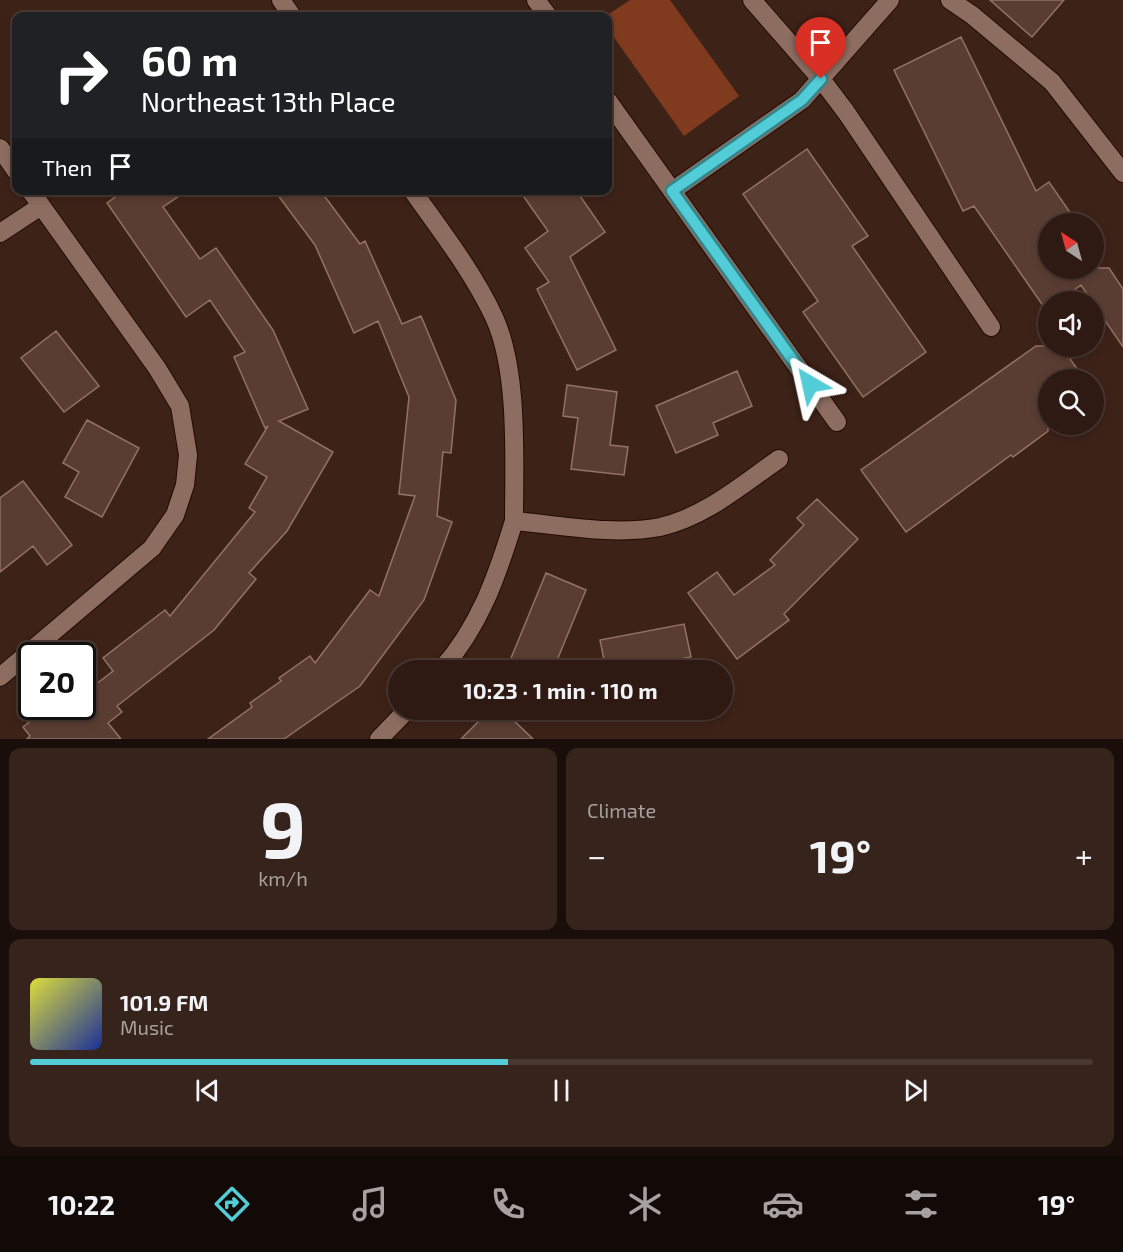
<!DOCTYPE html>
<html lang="en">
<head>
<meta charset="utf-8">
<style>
  body { margin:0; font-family:"Exo 2",sans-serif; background:#36231b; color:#f1f3f6; height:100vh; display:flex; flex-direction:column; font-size:22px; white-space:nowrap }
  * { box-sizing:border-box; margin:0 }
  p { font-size:20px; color:#a7a19f }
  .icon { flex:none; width:33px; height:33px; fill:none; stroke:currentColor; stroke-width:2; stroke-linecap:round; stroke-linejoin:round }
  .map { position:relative; height:739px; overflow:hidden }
  .panel { display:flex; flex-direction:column; gap:9px; padding:9px; background:#190e0a; flex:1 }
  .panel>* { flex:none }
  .top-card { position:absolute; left:12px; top:12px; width:600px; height:183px; border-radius:12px; box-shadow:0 3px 9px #0003,0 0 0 2px #493832; background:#202124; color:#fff; overflow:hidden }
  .needle { width:39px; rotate:324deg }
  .fabs { position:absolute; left:1038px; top:213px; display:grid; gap:12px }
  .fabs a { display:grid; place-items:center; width:66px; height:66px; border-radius:50%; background:#2e1a12; box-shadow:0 3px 9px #0003,0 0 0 2px #493832; font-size:30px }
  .speed { position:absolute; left:18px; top:642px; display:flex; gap:12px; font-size:30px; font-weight:700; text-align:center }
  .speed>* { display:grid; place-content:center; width:78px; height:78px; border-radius:50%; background:#2e1a12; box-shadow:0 3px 9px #0003,0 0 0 2px #493832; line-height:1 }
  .speed .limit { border:3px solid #111; border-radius:9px; background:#fff; color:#111 }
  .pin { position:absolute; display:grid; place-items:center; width:51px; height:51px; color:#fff; margin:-62px -26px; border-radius:50% 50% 50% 0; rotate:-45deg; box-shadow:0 0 6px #0007 }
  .pin .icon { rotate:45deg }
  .me { position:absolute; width:66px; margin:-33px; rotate:324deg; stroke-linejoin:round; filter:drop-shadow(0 0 4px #0008) }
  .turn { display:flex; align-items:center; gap:21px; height:126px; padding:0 30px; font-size:27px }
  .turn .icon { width:78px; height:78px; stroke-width:2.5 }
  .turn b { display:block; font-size:42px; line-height:51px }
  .then { display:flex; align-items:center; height:57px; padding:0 30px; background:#0003; gap:12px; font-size:22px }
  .big { font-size:45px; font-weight:700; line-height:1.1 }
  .panel .widget { flex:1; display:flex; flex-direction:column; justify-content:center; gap:9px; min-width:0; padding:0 21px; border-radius:12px; background:#36231b }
  .panel .dial { align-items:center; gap:0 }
  .dial b { font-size:78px; line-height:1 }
  .song { display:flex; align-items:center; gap:18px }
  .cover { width:72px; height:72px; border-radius:9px; background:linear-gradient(135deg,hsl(60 70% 55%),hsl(230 70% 35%)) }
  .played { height:6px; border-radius:3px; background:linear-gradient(90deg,#52ccd6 45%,#493832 45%) }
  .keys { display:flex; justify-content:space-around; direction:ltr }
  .heat { display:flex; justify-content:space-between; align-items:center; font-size:33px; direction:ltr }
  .panel .tiles { flex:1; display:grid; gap:9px; grid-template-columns:1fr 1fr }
  .widget:last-child { grid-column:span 2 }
  .trip { position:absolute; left:388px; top:660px; width:345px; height:60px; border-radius:30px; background:#2e1a12; box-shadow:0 3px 9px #0003,0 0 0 2px #493832; font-weight:700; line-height:60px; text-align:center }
  .tabs { display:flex; height:96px; justify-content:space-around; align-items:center; background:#120a07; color:#a7a19f }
  .tabs .icon { width:42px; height:42px }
  .tabs .selected { color:#52ccd6 }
  .tabs b { font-size:27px; color:#f1f3f6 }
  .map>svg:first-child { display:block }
  .green { fill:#803b1e }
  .building { fill:#5a3d32; stroke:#937266; stroke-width:1.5 }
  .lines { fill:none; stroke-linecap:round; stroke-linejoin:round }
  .minor-casing { stroke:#230b03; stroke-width:20 }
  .minor { stroke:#8d6d60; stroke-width:18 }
  .route-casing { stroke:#35858b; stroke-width:15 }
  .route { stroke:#52ccd6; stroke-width:10 }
</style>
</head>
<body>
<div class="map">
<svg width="1123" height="739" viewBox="0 0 1123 739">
  <rect width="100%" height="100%" fill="#3d2218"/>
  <path class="green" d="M630 0H670L739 96 684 136 608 29 606 16Z"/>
  <path class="building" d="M990 0H1064L1032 37Z
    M961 37 1036 191 1049 182 1078 224H1048V268H1109L1123 289V347L1081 285 1058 302H1048L1046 310 974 206 963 211 894 70Z
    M807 149 868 236 852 246 926 352 863 397 803 312 818 301 743 194Z
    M125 190H188L163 207 200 259 216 248 273 330 308 409 279 421 333 452 287 531 249 573 256 579 214 630 117 706 122 712 108 723 121 739H27L30 736 23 727 49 706 57 715 68 706H82V695L113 671 103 658 165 610 170 616 255 512 249 508 267 477 245 464 268 426 265 428 234 357 245 352 210 300 186 317 107 203Z
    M274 190H320L360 244 365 241 402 324 421 316 456 400 451 453 443 452 437 516 452 522 424 600 360 686 284 739H208L252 707 250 703 281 681 279 678 310 656 315 663 370 590 379 596 415 496 399 494 409 397 378 321 354 333 315 245Z
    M519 190H576L605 232 570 257 616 350 577 370 537 289 549 282 525 248 548 231Z
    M56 331 99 386 64 412 21 358Z
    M1036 346H1061L1085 380H1048V431L1013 457 1011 455 906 532 861 470Z
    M737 371 752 406 713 423 718 435 676 453 656 406Z
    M567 385 617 392 610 445 628 447 624 475 571 469 578 418 563 416Z
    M87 420 139 448 102 517 65 497 79 472 63 463Z
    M23 481 72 545 47 565 33 546 0 572V498Z
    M817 499 858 539 784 614 789 620 737 659 688 593 717 572 734 595 775 565 770 560 804 525 797 518Z
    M546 573 586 590 553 670H526L509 663Z
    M684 624 691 657 668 661 669 670H606L600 640Z
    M490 710H503L533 739H461Z"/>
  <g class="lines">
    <defs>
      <path id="minor" d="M281 0 292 16
        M536 0 548 16
        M752 0 821 79 846 112 991 327
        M950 0 972 15 1052 82 1123 173
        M608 101 837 422
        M0 148 16 171
        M412 190C441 231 473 272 494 317 519 371 514 462 514 521
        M672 191 802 100 890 0
        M0 233 41 206
        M441 670C480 626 497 576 514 521 561 525 613 536 660 527 705 517 743 484 779 459
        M0 677 152 548 175 515 185 485 188 455 180 406 157 368 30 190
        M379 739 407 710"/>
    </defs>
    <use href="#minor" class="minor-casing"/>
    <use href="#minor" class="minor"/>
  </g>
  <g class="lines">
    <defs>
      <path id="route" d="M810 384 672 191 802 100 821 79"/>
    </defs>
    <use href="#route" class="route-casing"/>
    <use href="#route" class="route"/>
  </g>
</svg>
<div class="fabs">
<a><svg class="needle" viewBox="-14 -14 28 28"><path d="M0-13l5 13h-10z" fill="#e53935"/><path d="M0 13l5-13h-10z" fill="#a7a19f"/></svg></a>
<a><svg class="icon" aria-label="sound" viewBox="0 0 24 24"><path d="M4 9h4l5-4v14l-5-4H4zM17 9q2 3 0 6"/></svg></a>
<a><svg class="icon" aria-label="search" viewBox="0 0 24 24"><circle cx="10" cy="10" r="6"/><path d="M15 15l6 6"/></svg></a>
</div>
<div class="speed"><div class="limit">20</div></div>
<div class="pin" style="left:821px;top:79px;background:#d93025"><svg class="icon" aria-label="arrive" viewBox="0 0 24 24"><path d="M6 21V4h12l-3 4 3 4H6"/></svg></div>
<svg class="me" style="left:810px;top:384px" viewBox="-20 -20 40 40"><path d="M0-17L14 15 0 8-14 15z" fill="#52ccd6" stroke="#fff" stroke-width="4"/></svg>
<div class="trip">10:23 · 1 min · 110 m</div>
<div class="top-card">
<div class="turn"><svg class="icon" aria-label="right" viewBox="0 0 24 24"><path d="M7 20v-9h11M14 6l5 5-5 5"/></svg><div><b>60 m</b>Northeast 13th Place</div></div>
<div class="then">Then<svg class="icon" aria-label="arrive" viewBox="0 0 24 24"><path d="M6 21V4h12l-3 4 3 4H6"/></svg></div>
</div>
</div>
<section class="panel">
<div class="tiles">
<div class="widget dial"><b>9</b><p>km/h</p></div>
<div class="widget"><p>Climate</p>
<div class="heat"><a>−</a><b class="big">19°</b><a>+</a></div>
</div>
<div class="widget">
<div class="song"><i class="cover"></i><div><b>101.9 FM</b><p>Music</p></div></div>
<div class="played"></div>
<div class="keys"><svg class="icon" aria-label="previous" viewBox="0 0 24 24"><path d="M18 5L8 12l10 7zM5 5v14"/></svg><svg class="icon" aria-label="pause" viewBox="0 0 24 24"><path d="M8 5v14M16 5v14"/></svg><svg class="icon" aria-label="next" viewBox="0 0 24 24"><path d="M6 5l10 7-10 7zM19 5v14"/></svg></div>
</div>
</div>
</section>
<nav class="tabs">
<b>10:22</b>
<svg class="icon selected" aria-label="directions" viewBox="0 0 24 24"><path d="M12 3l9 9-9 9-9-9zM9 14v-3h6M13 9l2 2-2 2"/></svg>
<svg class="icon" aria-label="music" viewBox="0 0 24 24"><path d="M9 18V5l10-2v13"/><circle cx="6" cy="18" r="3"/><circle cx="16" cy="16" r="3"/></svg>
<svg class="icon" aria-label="phone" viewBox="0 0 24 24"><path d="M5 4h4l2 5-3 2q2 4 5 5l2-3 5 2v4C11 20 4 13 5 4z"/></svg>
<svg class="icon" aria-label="climate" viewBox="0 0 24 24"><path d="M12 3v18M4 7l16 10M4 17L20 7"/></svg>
<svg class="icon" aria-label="car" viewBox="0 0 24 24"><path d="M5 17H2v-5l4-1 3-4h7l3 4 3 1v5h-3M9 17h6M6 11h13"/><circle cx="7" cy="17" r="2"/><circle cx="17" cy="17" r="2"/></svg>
<svg class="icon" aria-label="filters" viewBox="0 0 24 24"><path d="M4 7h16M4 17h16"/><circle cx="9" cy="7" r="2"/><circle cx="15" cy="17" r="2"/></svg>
<b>19°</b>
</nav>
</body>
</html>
